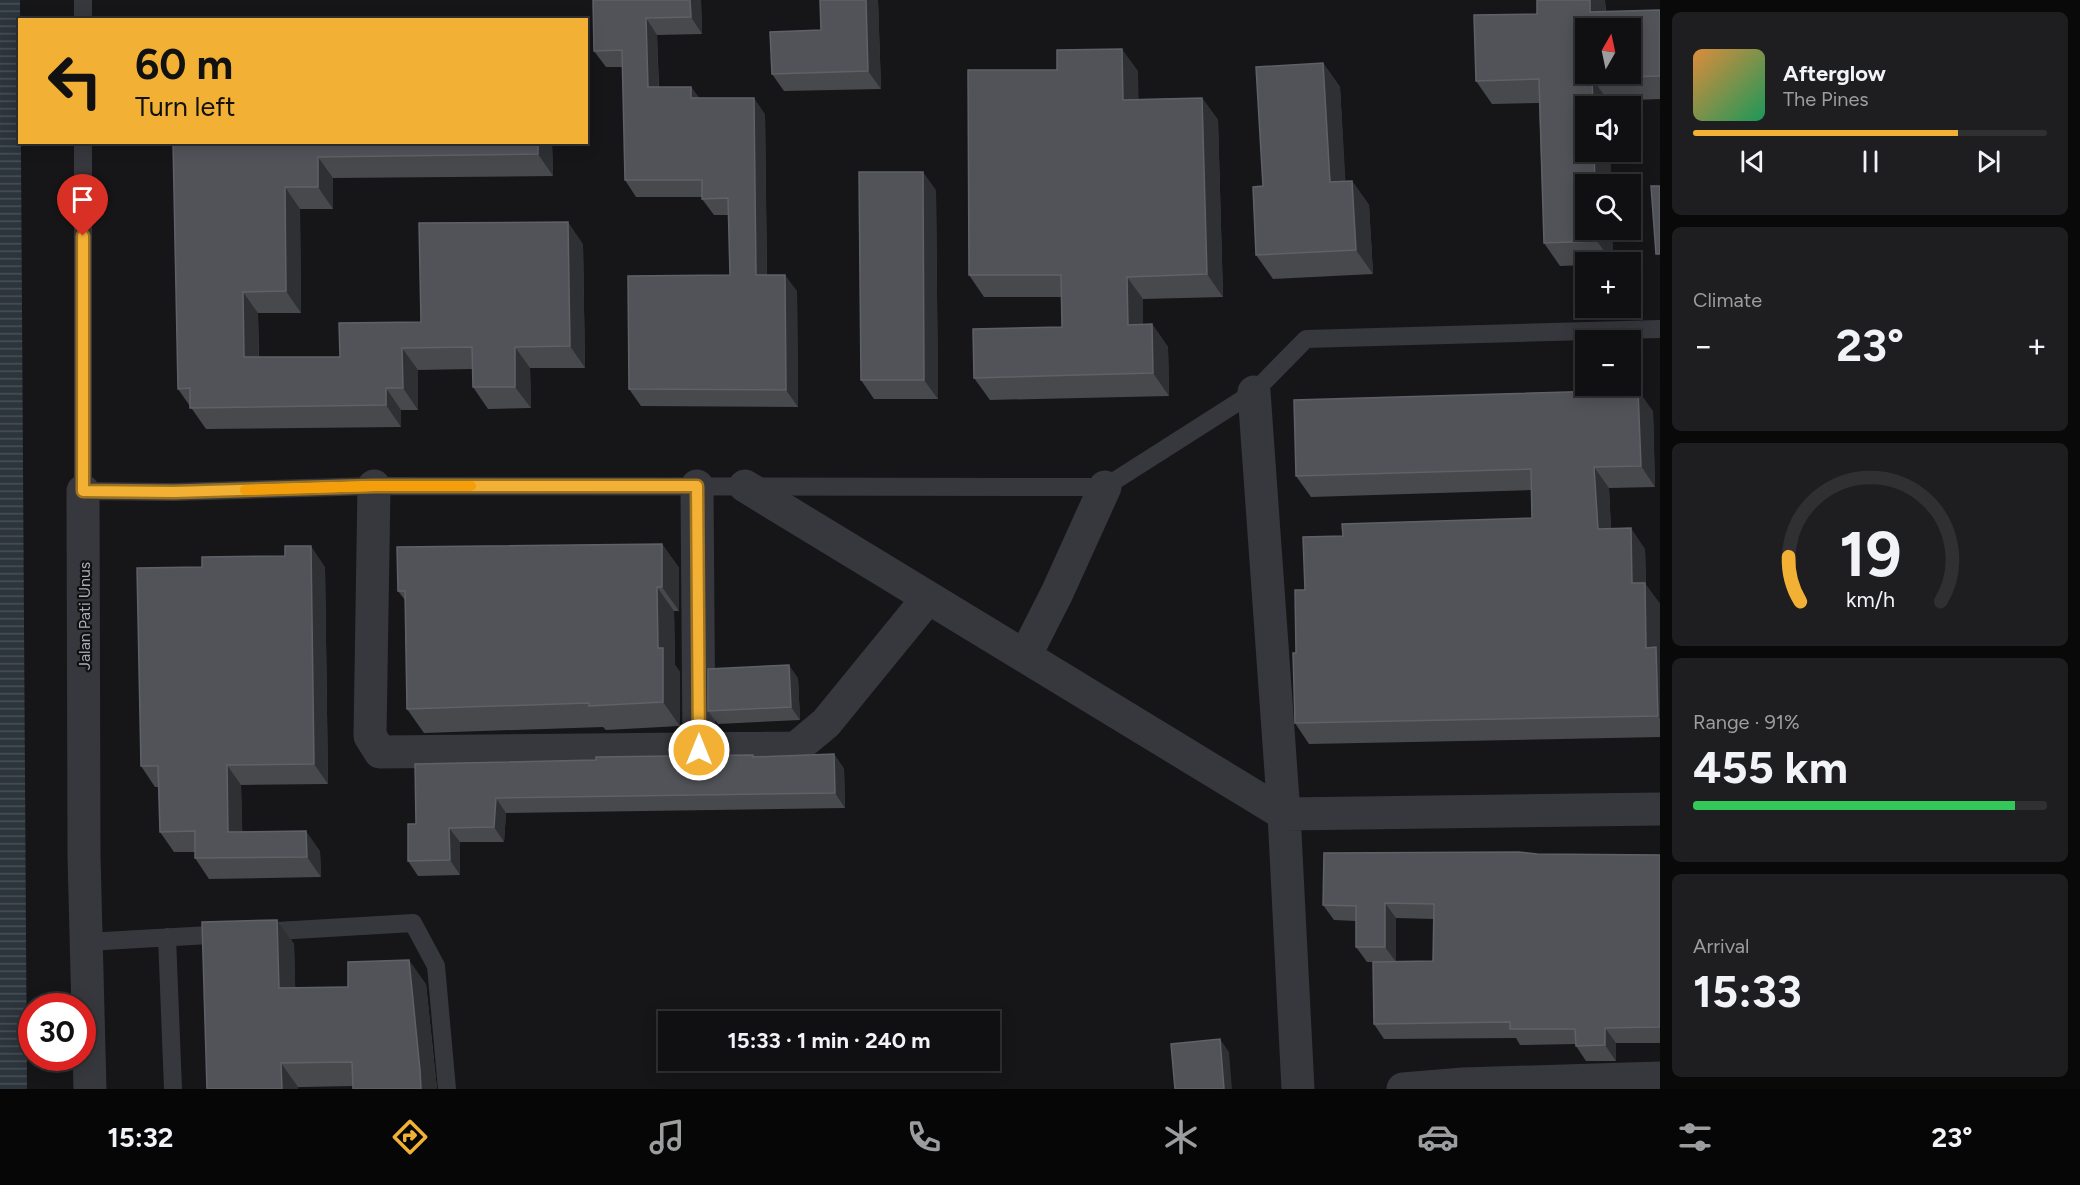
<!DOCTYPE html>
<html lang="en">
<head>
<meta charset="utf-8">
<style>
  body { margin:0; font-family:Figtree,sans-serif; background:#1e1e20; color:#f1f3f6; height:100vh; display:flex; flex-direction:column; font-size:22px; white-space:nowrap }
  * { box-sizing:border-box; margin:0 }
  p { font-size:20px; color:#9c9d9f }
  .icon { flex:none; width:33px; height:33px; fill:none; stroke:currentColor; stroke-width:2; stroke-linecap:round; stroke-linejoin:round }
  .map { position:relative; flex:1; overflow:hidden }
  .drawer { display:flex; flex-direction:column; gap:12px; padding:12px; background:#09090a; width:420px }
  .drawer>* { flex:none }
  .banner { position:absolute; left:18px; top:18px; width:570px; height:126px; border-radius:0px; box-shadow:0 3px 15px #0003,0 0 0 2px #303032; background:#f2b134; color:#111; overflow:hidden }
  .needle { width:39px; rotate:9deg }
  .fabs { position:absolute; left:1575px; top:18px; display:grid; gap:12px }
  .fabs a { display:grid; place-items:center; width:66px; height:66px; border-radius:0px; background:#101012; box-shadow:0 3px 15px #0003,0 0 0 2px #303032; font-size:30px }
  .speed { position:absolute; left:18px; top:993px; display:flex; gap:12px; font-size:30px; font-weight:700; text-align:center }
  .speed>* { display:grid; place-content:center; width:78px; height:78px; border-radius:50%; background:#101012; box-shadow:0 3px 15px #0003,0 0 0 2px #303032; line-height:1 }
  .speed .limit { border:9px solid #d22; background:#fff; color:#111 }
  .pin { position:absolute; display:grid; place-items:center; width:51px; height:51px; color:#fff; margin:-62px -26px; border-radius:50% 50% 50% 0; rotate:-45deg; box-shadow:0 0 6px #0007 }
  .pin .icon { rotate:45deg }
  .me { position:absolute; width:66px; margin:-33px; rotate:0deg; stroke-linejoin:round; filter:drop-shadow(0 0 4px #0008) }
  .turn { display:flex; align-items:center; gap:21px; height:126px; padding:0 18px; font-size:27px }
  .turn .icon { width:78px; height:78px; stroke-width:2.5 }
  .turn b { display:block; font-size:42px; line-height:51px }
  .big { font-size:45px; font-weight:700; line-height:1.1 }
  .drawer .widget { flex:1; display:flex; flex-direction:column; justify-content:center; gap:9px; min-width:0; padding:0 21px; border-radius:9px; background:#1e1e20 }
  .drawer .dial { align-items:center; gap:0 }
  .dial svg { height:156px; overflow:visible; fill:none; stroke:#303032; stroke-width:7; stroke-linecap:round; text-anchor:middle }
  .dial text { fill:#f1f3f6; stroke:none }
  .song { display:flex; align-items:center; gap:18px }
  .cover { width:72px; height:72px; border-radius:9px; background:linear-gradient(135deg,hsl(30 70% 55%),hsl(150 70% 35%)) }
  .played { height:6px; border-radius:3px; background:linear-gradient(90deg,#f2b134 75%,#303032 75%) }
  .keys { display:flex; justify-content:space-around; direction:ltr }
  .heat { display:flex; justify-content:space-between; align-items:center; font-size:33px; direction:ltr }
  .charge { height:9px; border-radius:4px; background:linear-gradient(90deg,#34c759 91%,#303032 0) }
  .trip { position:absolute; left:658px; top:1011px; width:342px; height:60px; border-radius:0px; background:#101012; box-shadow:0 3px 15px #0003,0 0 0 2px #303032; font-weight:700; line-height:60px; text-align:center }
  .dock { display:flex; height:96px; justify-content:space-around; align-items:center; background:#060607; color:#9c9d9f }
  .dock .icon { width:42px; height:42px }
  .dock .selected { color:#f2b134 }
  .dock b { font-size:27px; color:#f1f3f6 }
  main { display:flex; flex:1; min-height:0 }
  .map>svg:first-child { display:block }
  .water { fill:url(#water-rules) }
  .lines { fill:none; stroke-linecap:round; stroke-linejoin:round }
  .lane { stroke:#37383d; stroke-width:18 }
  .street { stroke:#37383d; stroke-width:33 }
  .wall { fill:#47494d; fill-rule:evenodd }
  .shaded-wall { fill:#2f3033 }
  .building { fill:#525359; stroke:#5f6168; stroke-width:1.5; fill-rule:evenodd }
  .route-casing { stroke:#9d7322; stroke-width:15 }
  .route { stroke:#f2b134; stroke-width:10 }
  .slow { stroke:#f59e0b; stroke-width:10 }
  .labels { text-anchor:middle; dominant-baseline:central; stroke-width:4.5; stroke-linejoin:round; paint-order:stroke }
  .street-label { font-size:16px; fill:#a8adb8; stroke:#111113 }
</style>
</head>
<body>
<main>
<div class="map">
<svg width="1660" height="1089" viewBox="0 0 1660 1089">
  <defs>
    <pattern id="water-rules" width="6" height="5" patternUnits="userSpaceOnUse" patternTransform="scale(1.5)"><rect width="6" height="5" fill="#2c353c"/><path d="M0 2.5h6" fill="none" stroke="#485056"/></pattern>
  </defs>
  <rect width="100%" height="100%" fill="#161618"/>
  <path class="water" d="M0 0H20L27 1089H0Z"/>
  <g class="lines">
    <path class="lane" d="M83 20V0
      M83 142V491L174 492 374 486 1105 487 1254 392 1306 339 1660 329
      M260 932 413 923 436 966 447 1089
      M167 937 173 1089
      M86 942 227 934"/>
    <path class="street" d="M1254 392 1284 814 1298 1089
      M374 486 370 736 380 752 796 748 826 723 928 598
      M697 486 699 750
      M745 486 1284 814 1660 809
      M83 491 84 856 90 1089
      M1025 656 1057 593 1105 487
      M1403 1089 1463 1084 1660 1078"/>
  </g>
  <path class="wall" d="M593 0H701L702 34 657 35 659 87H691L699 98 765 114 767 275 797 291 798 407 641 406 629 389 730 275 729 215H714L702 199V197H636L625 180 623 67H606L594 51Z
    M820 0H878L881 89 784 91 772 74 821 30Z
    M1537 0H1605L1606 12 1660 10V99L1608 101 1586 152H1610L1611 184 1586 230H1612L1613 262H1586V265L1560 266 1544 243 1539 103 1492 104 1476 81 1537 14Z
    M1323 63 1340 87 1345 181H1352L1369 205 1373 274 1273 279 1256 255 1263 186Z
    M1057 70 1138 71V99L1202 98 1218 120 1223 297 1143 299V325L1152 324 1168 347 1169 396 990 400 974 378 1062 327V297H984L969 275Z
    M173 142 552 143 553 176 333 178V209H300L301 313H258L259 357H340L421 322 583 244 585 368H530L531 408 488 409 473 387 472 369 418 370V410H401V427L206 429 178 389Z
    M936 190 938 399H874L861 380Z
    M1653 411 1655 487 1609 488 1611 529 1645 549 1646 585 1660 604V737L1309 744 1295 723 1296 653 1343 536 1532 518 1531 490 1311 497 1296 476Z
    M662 544 679 568V611H674L675 665 680 672V726L606 730 603 727 424 733 407 709 405 600 398 591Z
    M325 567 328 784 241 785 242 832 320 851 321 877 209 879 195 858V852H174L160 832 159 787H155L141 766Z
    M798 678 800 720 718 724 708 711Z
    M834 754 844 769 845 808 506 813 504 842H460V875L418 876 408 861 416 824 596 760 753 755 755 757Z
    M1537 854 1660 855V1043H1616V1061H1586L1576 1046V1044L1520 1045 1516 1038 1384 1039 1374 1024 1377 962H1367L1356 947V921L1334 920 1323 905ZM1396 918 1434 919 1433 961 1396 962Z
    M277 920 294 944 295 988 426 984 437 1089H353V1086L207 1089Z"/>
  <path class="shaded-wall" d="M690 0H701L702 34 691 17Z
    M866 0H878L881 89 868 71Z
    M1590 0H1605L1606 28 1590 12Z
    M646 18 657 35 659 104 648 87Z
    M1122 49 1138 71 1139 122 1123 100Z
    M1323 63 1340 87 1347 206 1330 182Z
    M1592 78 1608 101V106H1593Z
    M691 87 703 103 691 98Z
    M754 98 765 114 767 291 756 275Z
    M1202 98 1218 120 1223 297 1207 274Z
    M538 142 552 143 553 176 538 154Z
    M1594 152H1610L1611 184H1595Z
    M318 157 333 178V209L318 187Z
    M923 172 936 190 938 399 924 380Z
    M1352 181 1369 205 1373 274 1356 250Z
    M285 187 300 209 301 313 286 291Z
    M568 222 583 244 585 368 570 346Z
    M1597 230H1612L1613 262H1612L1597 241Z
    M785 275 797 291 798 407 786 390Z
    M1127 277 1143 299V347L1128 325Z
    M243 292 258 313 259 379 244 357Z
    M1152 324 1168 347 1169 396 1153 373Z
    M515 347 530 368 531 408 515 387Z
    M402 348 418 370V410L403 388Z
    M386 388 401 410V427L386 405Z
    M1638 390 1653 411 1655 487 1641 466Z
    M1594 467 1609 488 1612 550 1598 529Z
    M1631 528 1645 549 1646 585 1660 604V719L1658 716 1646 648 1632 583Z
    M662 544 679 568V611L662 587Z
    M311 546 325 567 328 784 314 764Z
    M657 587 674 611 675 665 680 672V726L663 702 658 648Z
    M789 665 798 678 800 720 791 707Z
    M834 754 844 769 845 808 835 793Z
    M227 765 241 785 243 852 228 832Z
    M496 798 506 813 504 842 494 827Z
    M449 828 460 842V875L450 860Z
    M306 831 320 851 321 877 307 857Z
    M1385 903 1396 918V962L1385 947Z
    M277 920 294 944 296 1012 279 988Z
    M409 960 426 984 437 1089H421Z
    M1605 1028 1616 1043V1061L1605 1045Z
    M1220 1039 1229 1052 1232 1089H1224Z
    M281 1063 298 1087V1089H282Z"/>
  <path class="building" d="M593 0H690L691 17 646 18 648 87H691V98H754L756 275H785L786 390 629 389 628 276 730 275 728 198 702 199V180H625L622 50 594 51Z
    M820 0H866L868 71 772 74 770 32 821 30Z
    M1537 0H1590V12L1660 10V76L1592 78 1593 106H1586V152H1594L1595 184H1586V230H1597V241L1544 243 1539 79 1476 81 1474 15 1537 14ZM1586 28H1630V74H1586Z
    M238 18V20L168 19Z
    M1122 49 1123 100 1202 98 1207 274 1127 277 1128 325 1152 324 1153 373 974 378 973 329 1062 327 1061 275H969L968 70H1057V50Z
    M1323 63 1330 182 1352 181 1356 250 1256 255 1253 187 1263 186 1256 67Z
    M173 142H538V154L318 157V187H285L286 291 243 292 244 357H340L339 323 421 322 419 223 568 222 570 346 515 347V387H473L472 347 402 348 403 388H386V405L190 408V388L178 389Z
    M859 172H923L924 380H861Z
    M1651 186H1660V254H1656Z
    M1638 390 1641 466 1594 467 1598 529 1631 528 1632 583H1645L1646 648 1656 647 1658 716 1295 723 1293 653H1296L1295 590H1305L1303 537 1343 536 1342 524 1532 518 1531 469 1296 476 1294 400Z
    M662 544V587H657L658 648H663V702L589 706V703L407 709 405 591H398L397 547Z
    M285 546H311L314 764 227 765 228 832 306 831 307 857 195 858V831L160 832 158 766H141L137 568 202 567V557L285 556Z
    M789 665 791 707 708 711V669Z
    M834 754 835 793 496 798 494 827 449 828 450 860 408 861V824H416L415 764 596 760V757L753 755V757Z
    M1519 852 1537 854 1660 855V1027L1605 1028V1045L1576 1046 1575 1029H1510V1022L1374 1024 1373 962 1433 961 1434 904 1385 903V947H1356V906L1323 905 1324 853Z
    M277 920 279 988 348 987V962L409 960 420 1070 421 1089H353L352 1062 281 1063 282 1089H207L202 922Z
    M1220 1039 1224 1089H1175L1171 1044Z"/>
  <g class="lines">
    <defs>
      <path id="route" d="M83 236V491L174 492 374 486H697L699 750"/>
    </defs>
    <use href="#route" class="route-casing"/>
    <use href="#route" class="route"/>
    <path class="slow" d="M245 490 374 486H471"/>
  </g>
  <g class="labels">
    <g class="street-label">
      <text transform="translate(84 616) rotate(-90)">Jalan Pati Unus</text>
    </g>
  </g>
</svg>
<div class="fabs">
<a><svg class="needle" viewBox="-14 -14 28 28"><path d="M0-13l5 13h-10z" fill="#e53935"/><path d="M0 13l5-13h-10z" fill="#9c9d9f"/></svg></a>
<a><svg class="icon" aria-label="sound" viewBox="0 0 24 24"><path d="M4 9h4l5-4v14l-5-4H4zM17 9q2 3 0 6"/></svg></a>
<a><svg class="icon" aria-label="search" viewBox="0 0 24 24"><circle cx="10" cy="10" r="6"/><path d="M15 15l6 6"/></svg></a>
<a>+</a>
<a>−</a>
</div>
<div class="speed"><div class="limit">30</div></div>
<div class="pin" style="left:83px;top:236px;background:#d93025"><svg class="icon" aria-label="arrive" viewBox="0 0 24 24"><path d="M6 21V4h12l-3 4 3 4H6"/></svg></div>
<svg class="me" style="left:699px;top:750px" viewBox="-20 -20 40 40"><circle r="17" fill="#f2b134" stroke="#fff" stroke-width="3"/><path d="M0-11L8 9 0 5-8 9z" fill="#fff"/></svg>
<div class="trip">15:33 · 1 min · 240 m</div>
<div class="banner">
<div class="turn"><svg class="icon" aria-label="left" viewBox="0 0 24 24"><path d="M17 20v-9H6M10 6l-5 5 5 5"/></svg><div><b>60 m</b>Turn left</div></div>
</div>
</div>
<section class="drawer">
<div class="widget">
<div class="song"><i class="cover"></i><div><b>Afterglow</b><p>The Pines</p></div></div>
<div class="played"></div>
<div class="keys"><svg class="icon" aria-label="previous" viewBox="0 0 24 24"><path d="M18 5L8 12l10 7zM5 5v14"/></svg><svg class="icon" aria-label="pause" viewBox="0 0 24 24"><path d="M8 5v14M16 5v14"/></svg><svg class="icon" aria-label="next" viewBox="0 0 24 24"><path d="M6 5l10 7-10 7zM19 5v14"/></svg></div>
</div>
<div class="widget"><p>Climate</p>
<div class="heat"><a>−</a><b class="big">23°</b><a>+</a></div>
</div>
<div class="widget dial"><svg viewBox="0 0 100 80">
<path d="M14 69A42 42 0 1 1 86 69"/>
<path d="M14 69A42 42 0 0 1 8 46" stroke="#f2b134"/>
<text x="50" y="56" font-size="32" font-weight="700">19</text>
<text x="50" y="72" font-size="11">km/h</text>
</svg></div>
<div class="widget"><p>Range · 91%</p><b class="big">455 km</b><div class="charge"></div></div>
<div class="widget"><p>Arrival</p><b class="big">15:33</b></div>
</section>
</main>
<nav class="dock">
<b>15:32</b>
<svg class="icon selected" aria-label="directions" viewBox="0 0 24 24"><path d="M12 3l9 9-9 9-9-9zM9 14v-3h6M13 9l2 2-2 2"/></svg>
<svg class="icon" aria-label="music" viewBox="0 0 24 24"><path d="M9 18V5l10-2v13"/><circle cx="6" cy="18" r="3"/><circle cx="16" cy="16" r="3"/></svg>
<svg class="icon" aria-label="phone" viewBox="0 0 24 24"><path d="M5 4h4l2 5-3 2q2 4 5 5l2-3 5 2v4C11 20 4 13 5 4z"/></svg>
<svg class="icon" aria-label="climate" viewBox="0 0 24 24"><path d="M12 3v18M4 7l16 10M4 17L20 7"/></svg>
<svg class="icon" aria-label="car" viewBox="0 0 24 24"><path d="M5 17H2v-5l4-1 3-4h7l3 4 3 1v5h-3M9 17h6M6 11h13"/><circle cx="7" cy="17" r="2"/><circle cx="17" cy="17" r="2"/></svg>
<svg class="icon" aria-label="filters" viewBox="0 0 24 24"><path d="M4 7h16M4 17h16"/><circle cx="9" cy="7" r="2"/><circle cx="15" cy="17" r="2"/></svg>
<b>23°</b>
</nav>
</body>
</html>
